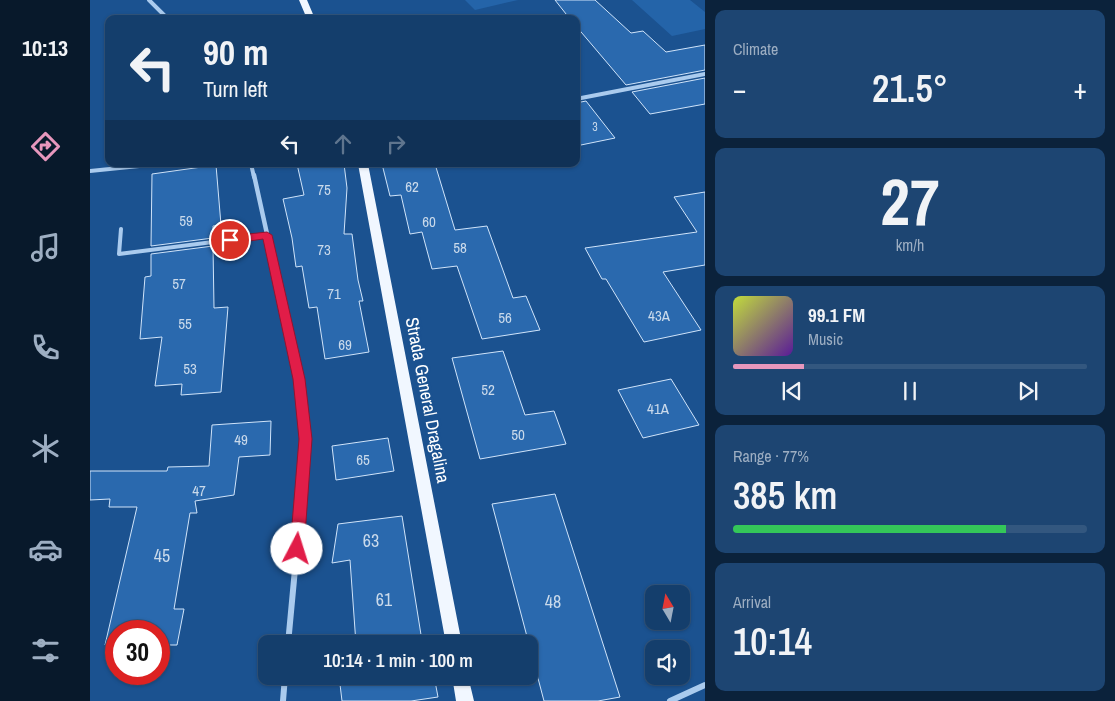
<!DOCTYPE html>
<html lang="en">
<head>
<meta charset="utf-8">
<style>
  body { margin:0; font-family:"Archivo Narrow",sans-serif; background:#1d4572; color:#f1f3f6; height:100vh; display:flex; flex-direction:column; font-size:19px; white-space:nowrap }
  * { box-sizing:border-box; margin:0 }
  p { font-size:16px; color:#9daec2 }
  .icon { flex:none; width:28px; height:28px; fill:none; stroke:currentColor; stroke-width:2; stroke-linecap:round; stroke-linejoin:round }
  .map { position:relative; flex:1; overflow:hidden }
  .side { display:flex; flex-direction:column; gap:10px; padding:10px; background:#0b223b; width:410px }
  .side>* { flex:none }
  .hud { position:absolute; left:15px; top:15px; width:475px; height:152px; border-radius:10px; box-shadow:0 1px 4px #0004,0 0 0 1px #33577f; background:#143e6c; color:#f1f3f6; overflow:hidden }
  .needle { width:32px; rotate:350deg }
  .buttons { position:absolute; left:555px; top:585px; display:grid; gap:10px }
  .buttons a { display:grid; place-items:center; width:45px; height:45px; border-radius:10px; background:#143e6c; box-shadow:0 1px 4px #0004,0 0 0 1px #33577f; font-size:25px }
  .speed { position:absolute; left:15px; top:620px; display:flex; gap:10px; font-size:25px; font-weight:700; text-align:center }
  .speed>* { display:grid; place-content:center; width:65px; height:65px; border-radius:50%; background:#143e6c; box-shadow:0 1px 4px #0004,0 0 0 1px #33577f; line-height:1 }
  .speed .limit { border:8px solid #d22; background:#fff; color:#111 }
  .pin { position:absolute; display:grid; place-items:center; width:42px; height:42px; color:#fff; margin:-21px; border:2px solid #fff; border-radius:50%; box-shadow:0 1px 5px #0007 }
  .me { position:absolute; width:55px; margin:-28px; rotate:5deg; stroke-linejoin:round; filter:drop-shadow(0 0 4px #0008) }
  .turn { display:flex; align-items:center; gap:18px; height:105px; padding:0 15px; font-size:22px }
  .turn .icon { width:65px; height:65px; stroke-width:2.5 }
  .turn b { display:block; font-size:35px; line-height:42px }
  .lanes { display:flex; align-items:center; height:48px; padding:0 15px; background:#0003; justify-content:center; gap:25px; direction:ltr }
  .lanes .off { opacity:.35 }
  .big { font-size:38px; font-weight:600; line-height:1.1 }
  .side .widget { flex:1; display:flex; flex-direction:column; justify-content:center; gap:8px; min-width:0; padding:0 18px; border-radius:10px; background:#1d4572 }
  .side .dial { align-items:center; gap:0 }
  .dial b { font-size:65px; line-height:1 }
  .song { display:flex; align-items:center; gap:15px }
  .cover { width:60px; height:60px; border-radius:8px; background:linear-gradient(135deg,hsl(70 70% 55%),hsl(270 70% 35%)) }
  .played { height:5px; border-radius:2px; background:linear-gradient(90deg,#e797bd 20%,#33577f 20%) }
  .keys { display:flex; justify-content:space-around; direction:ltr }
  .heat { display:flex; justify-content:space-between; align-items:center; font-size:28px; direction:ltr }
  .charge { height:8px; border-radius:4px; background:linear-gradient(90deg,#34c759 77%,#33577f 0) }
  .trip { position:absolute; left:168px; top:635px; width:280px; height:50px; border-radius:10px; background:#143e6c; box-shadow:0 1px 4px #0004,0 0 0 1px #33577f; font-weight:600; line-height:50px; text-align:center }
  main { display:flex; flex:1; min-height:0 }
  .tab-bar { display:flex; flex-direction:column; width:90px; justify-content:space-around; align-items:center; background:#08192b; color:#9daec2 }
  .tab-bar .icon { width:35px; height:35px }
  .tab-bar .active { color:#e797bd }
  .tab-bar b { font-size:22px; color:#f1f3f6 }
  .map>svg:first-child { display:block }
  .green { fill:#2464a9 }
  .building { fill:#2a69ae; stroke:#d0e4fa }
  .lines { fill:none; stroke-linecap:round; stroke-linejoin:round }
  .lane { stroke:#aacbee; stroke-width:4 }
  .street-far2 { stroke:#aacbee; stroke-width:4 }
  .street-far1 { stroke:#aacbee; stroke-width:4.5 }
  .street { stroke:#aacbee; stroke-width:6 }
  .primary { fill:#f1f7ff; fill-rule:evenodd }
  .route { fill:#e11d48; stroke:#92132f }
  .labels { text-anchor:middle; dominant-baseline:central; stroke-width:5; stroke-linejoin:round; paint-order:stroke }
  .far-number-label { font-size:12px; fill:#cadaeb }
  .number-label { font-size:15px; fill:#cadaeb }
  .street-label { font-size:18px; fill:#fff; stroke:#1b5290 }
  .near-number-label { font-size:18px; fill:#cadaeb }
</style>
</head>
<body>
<main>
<nav class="tab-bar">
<b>10:13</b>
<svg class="icon active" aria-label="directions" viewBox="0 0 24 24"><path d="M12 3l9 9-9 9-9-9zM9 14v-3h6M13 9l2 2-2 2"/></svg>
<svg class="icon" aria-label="music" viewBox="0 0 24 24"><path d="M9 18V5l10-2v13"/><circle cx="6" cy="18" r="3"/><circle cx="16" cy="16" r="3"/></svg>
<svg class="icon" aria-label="phone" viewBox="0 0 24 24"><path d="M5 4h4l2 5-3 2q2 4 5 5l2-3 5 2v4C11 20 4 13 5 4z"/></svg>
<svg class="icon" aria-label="climate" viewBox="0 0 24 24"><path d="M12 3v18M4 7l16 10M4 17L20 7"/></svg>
<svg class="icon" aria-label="car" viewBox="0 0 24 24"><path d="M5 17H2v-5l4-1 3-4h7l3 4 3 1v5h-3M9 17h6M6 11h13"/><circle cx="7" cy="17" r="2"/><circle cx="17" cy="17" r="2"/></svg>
<svg class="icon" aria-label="filters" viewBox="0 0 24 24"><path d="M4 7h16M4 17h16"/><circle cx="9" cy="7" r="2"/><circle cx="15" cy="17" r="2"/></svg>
</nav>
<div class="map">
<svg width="615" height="701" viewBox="0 0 615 701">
  <rect width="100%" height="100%" fill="#1b5290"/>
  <path class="green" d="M375 0H428L385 10Z
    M542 0H600L615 12V29L582 36Z"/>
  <path class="building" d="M465 0H505L541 33 553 31 576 52 615 45V70L536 85 486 26V19H480Z
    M615 78V104L560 114 542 92Z
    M496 101 525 138 486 146V103Z
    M207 164H254L257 188 254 234H262L268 280 273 301H269L279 352 235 359 227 307 219 308 212 266 206 267 202 238 193 199 214 195Z
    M292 164H345L365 230 397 226 423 298 436 296 450 330 392 339 367 266 342 269 332 232 320 234 311 195 300 196Z
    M126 165 131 225 123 226V238L61 246 62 174Z
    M615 192V265L573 272 611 330 554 342 516 279H512L495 248 607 232 584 197Z
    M123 246 124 308 138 307 131 392 91 395 92 384 65 386 72 337 50 339 55 277 61 276V254Z
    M413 351 435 415 464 411 476 444 390 459 362 358Z
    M581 379 609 425 553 438 528 390Z
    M181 421 180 455 149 457 144 495 105 501 107 513H100L84 609H94L87 645H69V631H26V645H15L47 507H19L20 499 0 500V471H77L78 467 119 466 122 425Z
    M298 438 304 471 246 480 242 446Z
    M465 494 530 697 508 701H454L402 504Z
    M312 516 332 641 338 640 339 644H266L260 560 242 563 248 524Z
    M249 676H344L348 697 321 701H252Z"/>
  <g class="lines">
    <path class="lane" d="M31 229 29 254 177 235"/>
    <path class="street-far2" d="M59 0 78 19
      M486 99 615 74
      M161 164 164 177
      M0 171 69 164"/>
    <path class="street-far1" d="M164 175 209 379 212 405"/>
    <path class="street" d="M198 644 214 473 215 428 212 404
      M193 701 195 676
      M580 701 615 685"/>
    <path class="primary" d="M209 0H217L225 19H217Z
      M268 164H278L372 644H356Z
      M362 676H378L384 701H366Z"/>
  </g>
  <path class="route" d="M177 232 182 235 215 379 222 439 214 549 212 554 207 556 202 554 200 549 209 439 203 379 173 239 140 244 135 240 140 236Z"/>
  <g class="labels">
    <g class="far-number-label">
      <text x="505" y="127">3</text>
    </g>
    <g class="number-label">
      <text x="322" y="186">62</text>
      <text x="234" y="189">75</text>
      <text x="96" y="220">59</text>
      <text x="339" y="221">60</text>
      <text x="370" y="247">58</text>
      <text x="234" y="249">73</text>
      <text x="89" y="283">57</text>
      <text x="244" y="293">71</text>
      <text x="569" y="315">43A</text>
      <text x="415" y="317">56</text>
      <text x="95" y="323">55</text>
      <text x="255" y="344">69</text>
      <text x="100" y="368">53</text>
      <text x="398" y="389">52</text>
      <text x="568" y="408">41A</text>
      <text x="428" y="434">50</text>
      <text x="151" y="439">49</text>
      <text x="273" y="459">65</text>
      <text x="109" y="490">47</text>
    </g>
    <g class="street-label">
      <text transform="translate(338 400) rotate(79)">Strada General Dragalina</text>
    </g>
    <g class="near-number-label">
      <text x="281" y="540">63</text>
      <text x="72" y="555">45</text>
      <text x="294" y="599">61</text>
      <text x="463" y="601">48</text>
    </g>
  </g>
</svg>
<div class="buttons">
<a><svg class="needle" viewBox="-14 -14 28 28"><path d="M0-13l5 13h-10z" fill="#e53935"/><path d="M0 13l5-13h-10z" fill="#9daec2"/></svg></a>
<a><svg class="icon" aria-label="sound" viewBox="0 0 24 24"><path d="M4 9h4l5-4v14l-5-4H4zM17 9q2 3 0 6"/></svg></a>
</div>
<div class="speed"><div class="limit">30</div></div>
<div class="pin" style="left:140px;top:240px;background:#d93025"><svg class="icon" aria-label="arrive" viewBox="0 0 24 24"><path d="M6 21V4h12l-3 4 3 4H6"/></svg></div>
<svg class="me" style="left:207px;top:549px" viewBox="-20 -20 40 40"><circle r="19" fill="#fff"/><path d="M0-13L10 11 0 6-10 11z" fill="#e11d48"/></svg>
<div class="trip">10:14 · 1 min · 100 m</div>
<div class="hud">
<div class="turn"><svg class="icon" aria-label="left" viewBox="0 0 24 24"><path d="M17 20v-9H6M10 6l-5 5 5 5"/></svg><div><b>90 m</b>Turn left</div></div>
<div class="lanes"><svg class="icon" aria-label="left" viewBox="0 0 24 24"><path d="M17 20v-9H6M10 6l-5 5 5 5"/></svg><svg class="icon off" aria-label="ahead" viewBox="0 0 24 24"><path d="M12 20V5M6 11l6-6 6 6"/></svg><svg class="icon off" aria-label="right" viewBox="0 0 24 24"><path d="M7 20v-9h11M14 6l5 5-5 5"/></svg></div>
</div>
</div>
<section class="side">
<div class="widget"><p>Climate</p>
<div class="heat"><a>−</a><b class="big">21.5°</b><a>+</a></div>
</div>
<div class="widget dial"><b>27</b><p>km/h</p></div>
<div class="widget">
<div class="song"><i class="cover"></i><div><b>99.1 FM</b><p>Music</p></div></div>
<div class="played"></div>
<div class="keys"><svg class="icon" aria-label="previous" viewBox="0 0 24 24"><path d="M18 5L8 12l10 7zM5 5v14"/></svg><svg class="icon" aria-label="pause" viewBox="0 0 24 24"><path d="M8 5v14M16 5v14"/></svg><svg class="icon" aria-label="next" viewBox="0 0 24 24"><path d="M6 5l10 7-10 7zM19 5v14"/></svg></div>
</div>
<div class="widget"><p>Range · 77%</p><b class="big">385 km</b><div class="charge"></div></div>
<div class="widget"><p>Arrival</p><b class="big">10:14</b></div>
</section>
</main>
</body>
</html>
